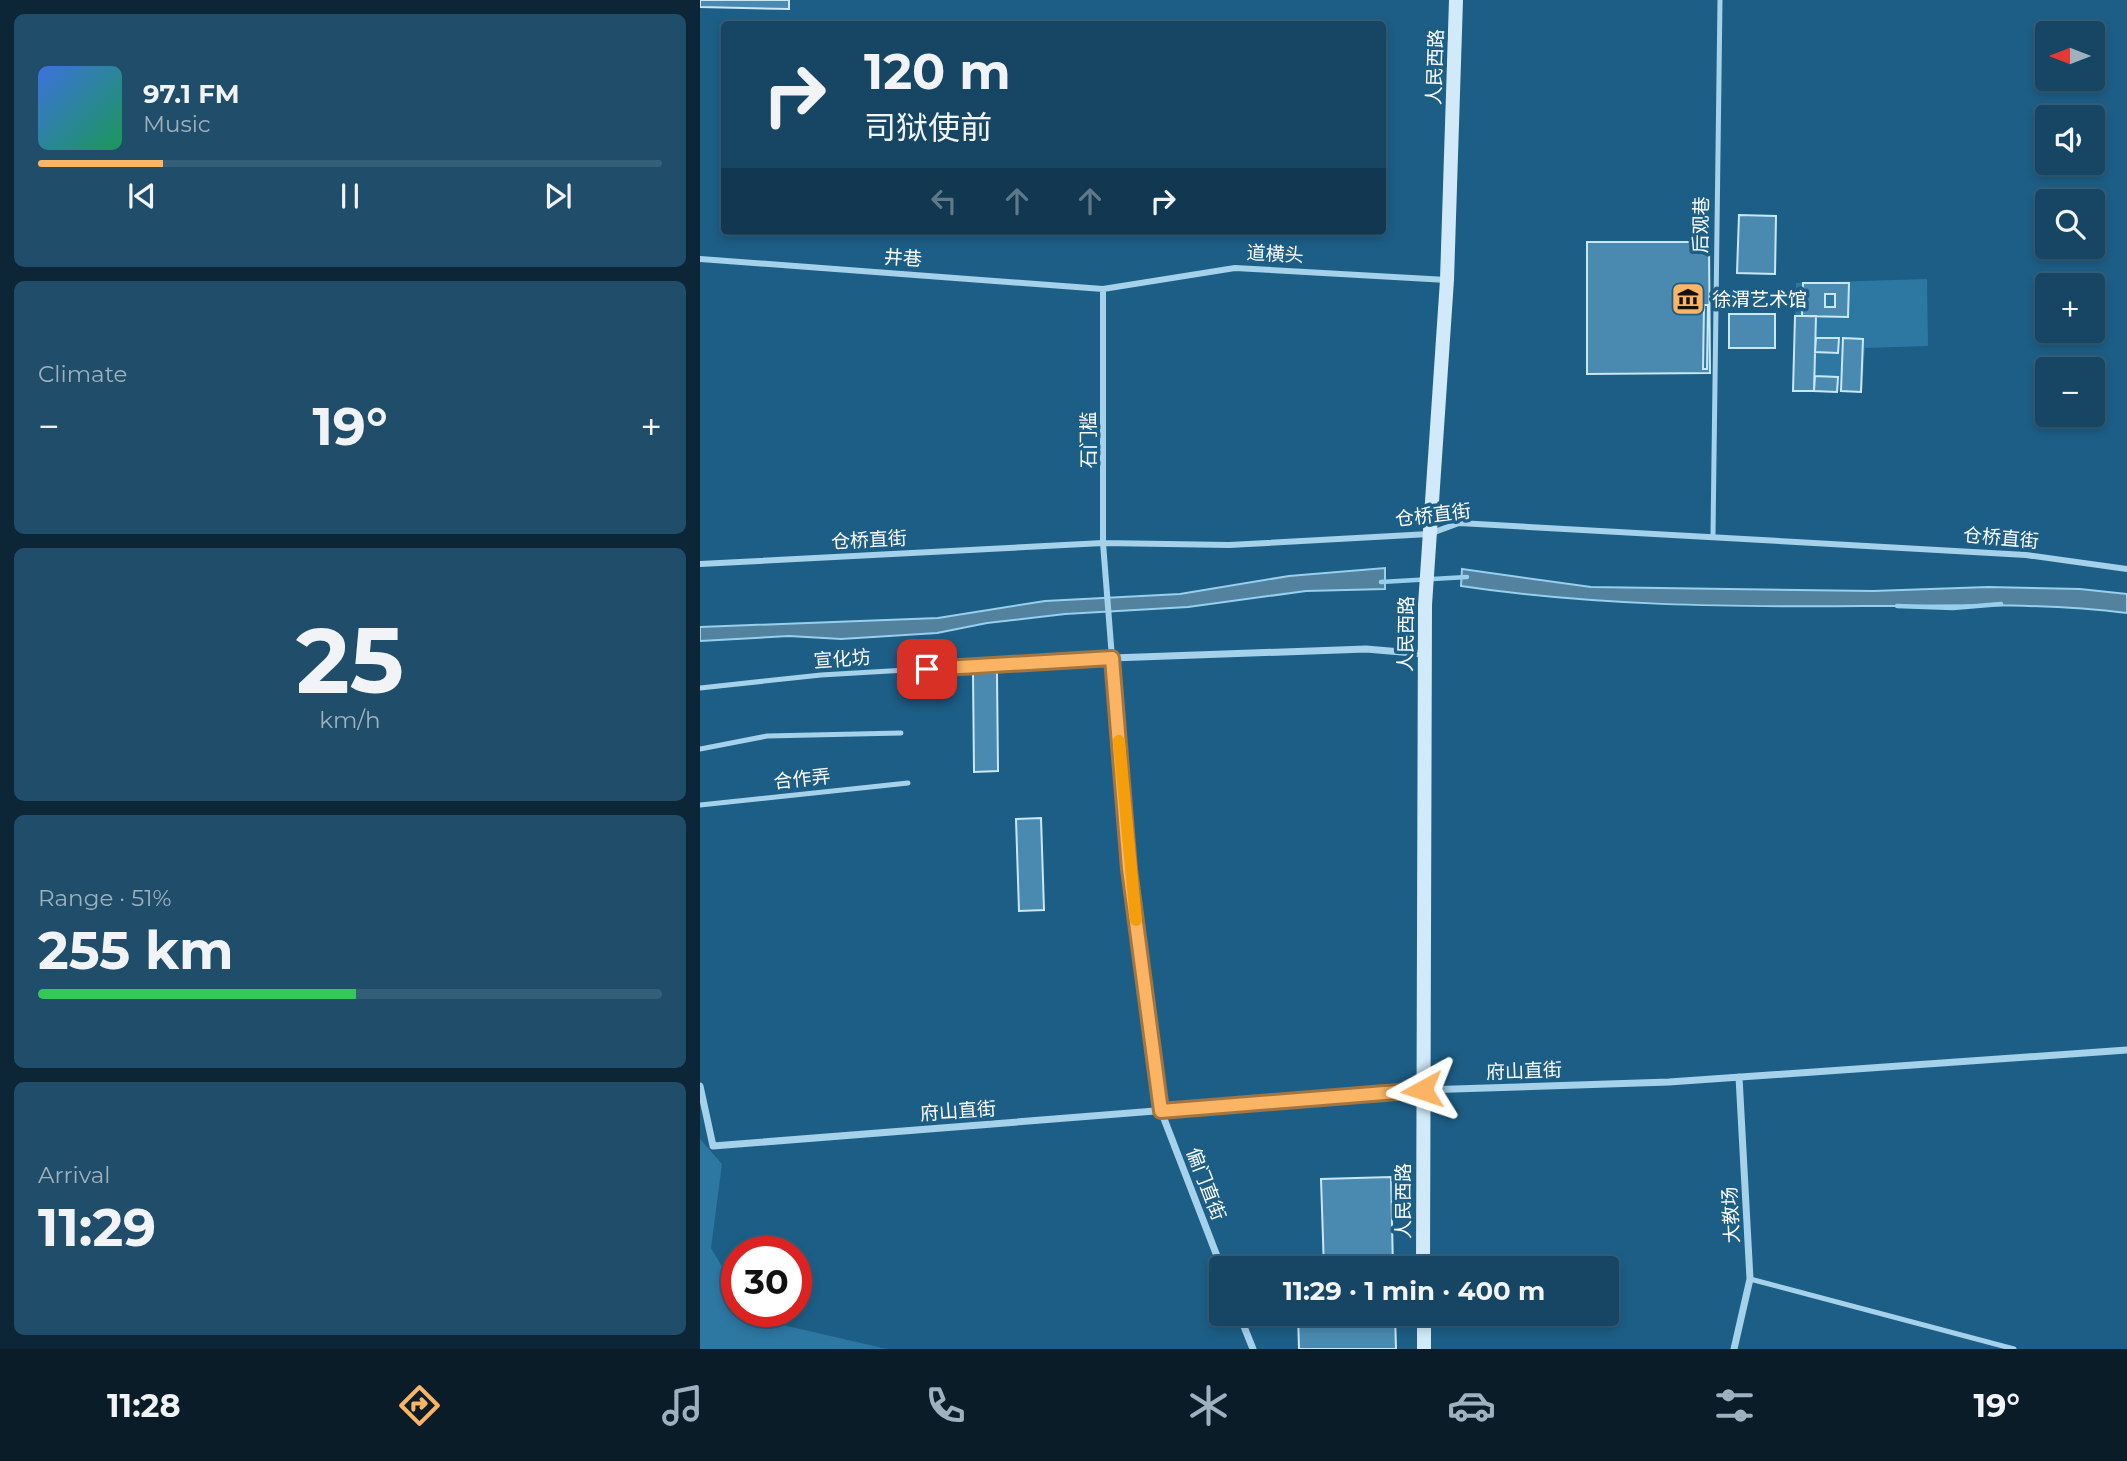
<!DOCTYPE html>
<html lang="en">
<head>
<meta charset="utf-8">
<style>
  body { margin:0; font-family:Montserrat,"Noto Sans SC",sans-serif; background:#1f4d6a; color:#f1f3f6; height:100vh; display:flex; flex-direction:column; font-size:26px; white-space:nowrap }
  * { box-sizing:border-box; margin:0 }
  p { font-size:23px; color:#9eb1bf }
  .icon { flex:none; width:38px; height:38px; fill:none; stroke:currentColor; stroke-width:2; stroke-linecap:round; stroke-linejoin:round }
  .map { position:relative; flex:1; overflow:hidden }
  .panel { display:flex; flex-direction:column; gap:14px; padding:14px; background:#0c2637; width:700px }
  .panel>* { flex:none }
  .hud { position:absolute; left:21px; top:21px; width:665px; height:214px; border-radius:7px; box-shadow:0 4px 10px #0003,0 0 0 2px #355e78; background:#164664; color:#f1f3f6; overflow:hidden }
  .needle { width:46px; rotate:270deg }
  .controls { position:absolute; left:1335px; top:21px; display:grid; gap:14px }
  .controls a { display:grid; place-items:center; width:70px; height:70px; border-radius:7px; background:#164664; box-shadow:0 4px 10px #0003,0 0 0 2px #355e78; font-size:35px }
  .speed { position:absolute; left:21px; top:1236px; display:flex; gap:14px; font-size:35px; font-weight:700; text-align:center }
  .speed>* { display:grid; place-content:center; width:91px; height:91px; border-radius:50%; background:#164664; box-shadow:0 4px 10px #0003,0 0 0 2px #355e78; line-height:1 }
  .speed .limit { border:10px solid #d22; background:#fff; color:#111 }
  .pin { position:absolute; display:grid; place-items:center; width:60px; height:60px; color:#fff; margin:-30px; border-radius:14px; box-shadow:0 4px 10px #0006 }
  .me { position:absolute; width:77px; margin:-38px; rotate:265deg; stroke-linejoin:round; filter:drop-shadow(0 0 5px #0008) }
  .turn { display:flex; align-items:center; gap:24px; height:147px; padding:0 28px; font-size:32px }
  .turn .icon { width:91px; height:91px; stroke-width:2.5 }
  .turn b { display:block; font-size:49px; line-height:60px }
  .lanes { display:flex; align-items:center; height:66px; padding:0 28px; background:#0003; justify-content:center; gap:35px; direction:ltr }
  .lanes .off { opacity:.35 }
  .big { font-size:52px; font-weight:700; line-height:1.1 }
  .panel .tile { flex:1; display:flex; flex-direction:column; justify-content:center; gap:10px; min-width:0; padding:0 24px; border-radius:10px; background:#1f4d6a }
  .panel .dial { align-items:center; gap:0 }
  .dial b { font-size:91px; line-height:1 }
  .song { display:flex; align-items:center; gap:21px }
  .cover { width:84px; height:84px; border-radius:10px; background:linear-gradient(135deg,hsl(220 70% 55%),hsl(150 70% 35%)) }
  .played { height:7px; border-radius:4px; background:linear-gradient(90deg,#fbb463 20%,#355e78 20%) }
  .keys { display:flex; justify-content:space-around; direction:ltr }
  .heat { display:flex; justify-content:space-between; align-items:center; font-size:38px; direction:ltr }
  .charge { height:10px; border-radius:5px; background:linear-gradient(90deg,#34c759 51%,#355e78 0) }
  .trip { position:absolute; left:509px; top:1256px; width:410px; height:70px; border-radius:7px; background:#164664; box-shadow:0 4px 10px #0003,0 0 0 2px #355e78; font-weight:700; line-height:70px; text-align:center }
  .dock { display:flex; height:112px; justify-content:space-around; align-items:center; background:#091c28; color:#9eb1bf }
  .dock .icon { width:49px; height:49px }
  .dock .current { color:#fbb463 }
  .dock b { font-size:32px; color:#f1f3f6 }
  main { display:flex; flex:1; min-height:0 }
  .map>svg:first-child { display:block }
  .green { fill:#2d77a3 }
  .water { fill:#53829e; stroke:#98cfed; stroke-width:2 }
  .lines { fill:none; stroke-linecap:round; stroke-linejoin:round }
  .stream { stroke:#98cfed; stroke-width:4.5 }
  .building { fill:#4a8ab1; stroke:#cae7f8; stroke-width:2; fill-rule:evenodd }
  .service { stroke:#a5d1eb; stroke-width:5 }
  .pedestrian { stroke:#a5d1eb; stroke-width:6 }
  .minor { stroke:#a5d1eb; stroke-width:7 }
  .secondary { stroke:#d1e9f8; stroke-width:14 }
  .route-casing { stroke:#a37540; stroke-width:18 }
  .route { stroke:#fbb463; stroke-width:12 }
  .slow { stroke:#f59e0b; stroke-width:12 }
  .labels { text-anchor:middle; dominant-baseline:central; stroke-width:7; stroke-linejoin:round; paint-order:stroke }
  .street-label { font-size:19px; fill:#fff; stroke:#1d5e86 }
  .poi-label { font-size:19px; fill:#fff; stroke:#1d5e86; text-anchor:start }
</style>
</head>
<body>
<main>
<section class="panel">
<div class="tile">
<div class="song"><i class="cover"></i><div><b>97.1 FM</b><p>Music</p></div></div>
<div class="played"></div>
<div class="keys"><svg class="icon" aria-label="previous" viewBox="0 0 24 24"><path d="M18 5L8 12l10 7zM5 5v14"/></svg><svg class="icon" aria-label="pause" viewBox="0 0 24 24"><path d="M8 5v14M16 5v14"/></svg><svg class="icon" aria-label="next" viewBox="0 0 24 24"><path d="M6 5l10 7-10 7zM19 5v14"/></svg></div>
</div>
<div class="tile"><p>Climate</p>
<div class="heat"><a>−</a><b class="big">19°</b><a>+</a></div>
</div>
<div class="tile dial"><b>25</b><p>km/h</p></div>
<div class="tile"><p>Range · 51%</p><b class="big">255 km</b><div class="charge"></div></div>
<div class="tile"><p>Arrival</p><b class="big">11:29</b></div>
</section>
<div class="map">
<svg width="1427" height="1349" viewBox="0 0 1427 1349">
  <rect width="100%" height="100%" fill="#1d5e86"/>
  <path class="green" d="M1227 279 1228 346 1165 348 1162 392 1093 391 1096 283Z
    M1004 305H1008L1007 369H1003Z
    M0 1139 22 1164 11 1248 37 1292V1311H48L52 1318 187 1349H0Z"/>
  <path class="water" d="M685 568V589L606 591 488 607 365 614 287 623 237 633 141 639 89 636 0 641V627L238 618 345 601 480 594 589 576Z
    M762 569 891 587 1173 591 1288 587 1380 589 1427 594V613C1339 602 1251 606 1163 606 1028 607 894 606 761 586Z"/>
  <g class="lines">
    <path class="stream" d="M681 582 767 577
      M1197 606 1253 608 1301 604"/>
  </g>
  <path class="building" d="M0 0H89V9L0 7Z
    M1039 215 1076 216 1075 274 1037 273Z
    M887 242H1009L1010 373 887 374ZM1004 305H1008L1007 369H1003Z
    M1103 283H1149L1148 317 1102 316ZM1125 294H1135V307H1125Z
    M1029 314H1075V348H1029Z
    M1095 316H1116L1114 391H1093Z
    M1116 338H1139L1138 353 1115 352Z
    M1143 338 1163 339 1161 392 1141 391Z
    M1115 376 1138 377 1137 392 1114 391Z
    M273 673H297L298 771 274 772Z
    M341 818 344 910 319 911 316 819Z
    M691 1177 693 1269H624L621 1179Z
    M598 1314H695L696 1349H599Z"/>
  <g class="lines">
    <path class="service" d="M1013 535 1020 0
      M0 688 121 675 412 658
      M0 749 67 736 201 733
      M0 805 208 783
      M1050 1279 1314 1349"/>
    <path class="pedestrian" d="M0 259 403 289 535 268 747 280
      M403 289V543L412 658
      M0 564 403 543 529 545 729 534 759 523 1326 555 1427 569"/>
    <path class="minor" d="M0 1086 13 1146 722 1090 969 1082 1427 1050
      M522 1269 461 1111 429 869 412 658 666 649 725 654
      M539 1314 553 1349
      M1034 1349 1050 1279 1039 1077"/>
    <path class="secondary" d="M723 1269 725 605 747 280 756 0
      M724 1314V1349"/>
  </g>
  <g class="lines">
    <defs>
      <path id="route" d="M227 669 412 658 429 869 461 1111 722 1090"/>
    </defs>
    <use href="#route" class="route-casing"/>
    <use href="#route" class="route"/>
    <path class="slow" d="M419 741 436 920"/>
  </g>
  <defs>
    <symbol id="museum-square" viewBox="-11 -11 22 22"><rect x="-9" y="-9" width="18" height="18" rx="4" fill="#fbb463" stroke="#1d5e86"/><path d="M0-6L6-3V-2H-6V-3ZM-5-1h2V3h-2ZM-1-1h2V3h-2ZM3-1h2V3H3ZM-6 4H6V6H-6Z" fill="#111"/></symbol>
  </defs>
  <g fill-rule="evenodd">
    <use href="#museum-square" x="969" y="280" width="38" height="38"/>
  </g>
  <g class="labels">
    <g class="street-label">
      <text transform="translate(735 67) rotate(-88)">人民西路</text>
      <text transform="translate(1001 225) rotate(-89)">后观巷</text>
      <text transform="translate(575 254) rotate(3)">道横头</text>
      <text transform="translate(203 258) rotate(4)">井巷</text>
      <text transform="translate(388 440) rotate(-90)">石门槛</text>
      <text transform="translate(733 515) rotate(-7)">仓桥直街</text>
      <text transform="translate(1301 538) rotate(5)">仓桥直街</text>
      <text transform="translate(169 540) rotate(-3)">仓桥直街</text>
      <text transform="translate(706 634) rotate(-89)">人民西路</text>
      <text transform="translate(142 659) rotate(-4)">宣化坊</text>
      <text transform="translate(102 779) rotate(-6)">合作弄</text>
      <text transform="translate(824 1071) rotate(-2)">府山直街</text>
      <text transform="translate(258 1111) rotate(-4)">府山直街</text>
      <text transform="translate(506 1184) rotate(69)">偏门直街</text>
      <text transform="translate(703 1201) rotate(-90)">人民西路</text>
      <text transform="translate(1031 1215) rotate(-93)">大教场</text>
    </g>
    <g class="poi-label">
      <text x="1012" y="299">徐渭艺术馆</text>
    </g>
  </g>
</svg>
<div class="controls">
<a><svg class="needle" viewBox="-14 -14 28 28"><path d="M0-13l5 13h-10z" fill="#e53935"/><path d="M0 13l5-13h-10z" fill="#9eb1bf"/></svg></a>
<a><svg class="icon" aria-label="sound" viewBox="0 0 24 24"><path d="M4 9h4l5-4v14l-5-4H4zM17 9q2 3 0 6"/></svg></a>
<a><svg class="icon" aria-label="search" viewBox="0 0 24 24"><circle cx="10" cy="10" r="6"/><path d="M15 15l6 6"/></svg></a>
<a>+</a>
<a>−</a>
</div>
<div class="speed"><div class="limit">30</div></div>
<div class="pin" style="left:227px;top:669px;background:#d93025"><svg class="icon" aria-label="arrive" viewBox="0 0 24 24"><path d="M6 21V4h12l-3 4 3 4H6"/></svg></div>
<svg class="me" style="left:722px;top:1090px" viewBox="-20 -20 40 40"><path d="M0-17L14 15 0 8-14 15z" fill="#fbb463" stroke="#fff" stroke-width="4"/></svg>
<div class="trip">11:29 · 1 min · 400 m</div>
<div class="hud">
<div class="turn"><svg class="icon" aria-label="right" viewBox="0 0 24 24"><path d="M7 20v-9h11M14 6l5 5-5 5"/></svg><div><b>120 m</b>司狱使前</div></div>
<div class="lanes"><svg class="icon off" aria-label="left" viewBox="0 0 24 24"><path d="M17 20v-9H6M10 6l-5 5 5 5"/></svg><svg class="icon off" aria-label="ahead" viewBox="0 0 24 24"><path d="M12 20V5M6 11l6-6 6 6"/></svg><svg class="icon off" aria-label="ahead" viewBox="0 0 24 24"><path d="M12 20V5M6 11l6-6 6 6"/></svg><svg class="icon" aria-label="right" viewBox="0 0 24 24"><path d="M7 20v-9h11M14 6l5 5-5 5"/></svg></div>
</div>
</div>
</main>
<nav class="dock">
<b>11:28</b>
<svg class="icon current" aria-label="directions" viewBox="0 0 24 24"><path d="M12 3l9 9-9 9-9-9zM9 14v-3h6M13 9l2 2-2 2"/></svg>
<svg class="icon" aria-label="music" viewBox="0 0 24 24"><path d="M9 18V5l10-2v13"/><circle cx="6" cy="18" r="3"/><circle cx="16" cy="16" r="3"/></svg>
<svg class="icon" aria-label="phone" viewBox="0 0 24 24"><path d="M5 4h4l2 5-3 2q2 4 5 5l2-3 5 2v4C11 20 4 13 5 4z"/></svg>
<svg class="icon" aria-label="climate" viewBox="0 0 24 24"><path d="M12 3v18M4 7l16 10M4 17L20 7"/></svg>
<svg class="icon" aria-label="car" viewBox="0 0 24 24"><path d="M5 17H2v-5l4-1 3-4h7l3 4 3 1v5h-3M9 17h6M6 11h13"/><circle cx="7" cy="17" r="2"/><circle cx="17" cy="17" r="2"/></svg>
<svg class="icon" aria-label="filters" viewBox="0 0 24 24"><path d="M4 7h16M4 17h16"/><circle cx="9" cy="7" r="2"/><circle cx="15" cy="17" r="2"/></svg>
<b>19°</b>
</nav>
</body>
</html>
